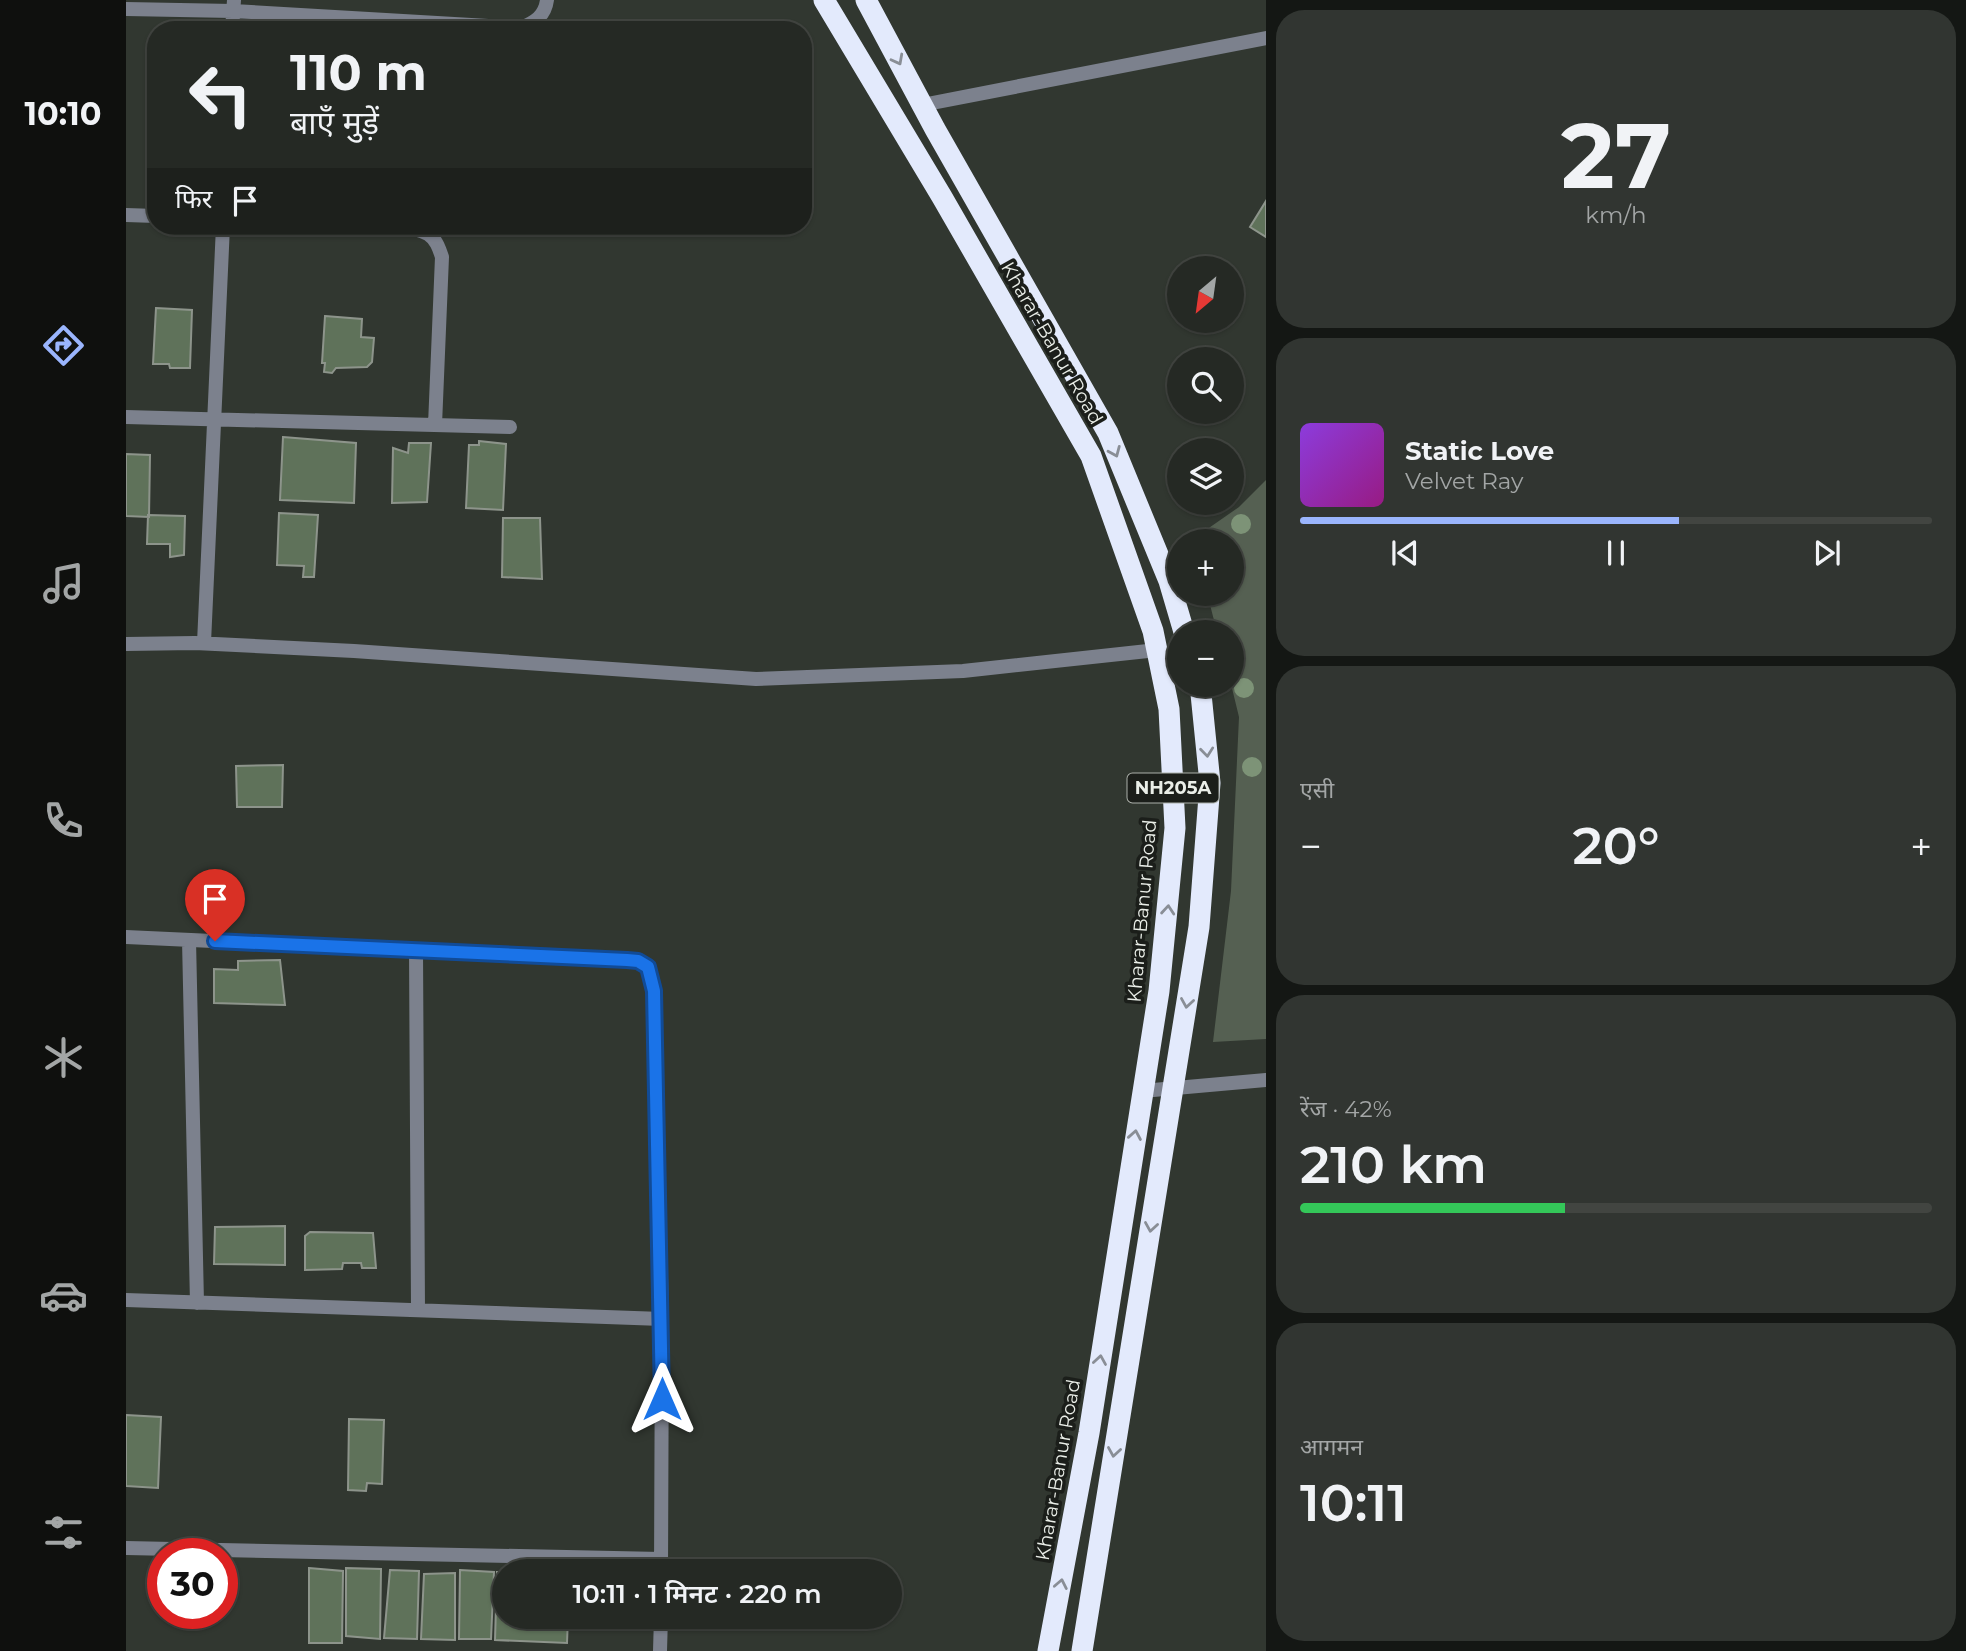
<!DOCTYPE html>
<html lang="hi">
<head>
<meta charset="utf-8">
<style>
  body { margin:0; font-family:Montserrat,"Noto Sans Devanagari",sans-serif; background:#313531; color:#f1f3f6; height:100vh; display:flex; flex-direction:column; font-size:26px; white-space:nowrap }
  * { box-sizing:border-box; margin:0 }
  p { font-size:23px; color:#a3a6a6 }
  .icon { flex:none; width:38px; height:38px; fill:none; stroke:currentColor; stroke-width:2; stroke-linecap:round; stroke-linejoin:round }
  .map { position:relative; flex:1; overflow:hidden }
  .sheet { display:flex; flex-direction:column; gap:10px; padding:10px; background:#141714; width:700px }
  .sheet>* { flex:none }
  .guide { position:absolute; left:21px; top:21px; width:665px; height:214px; border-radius:28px; box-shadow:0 2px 5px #0004,0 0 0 2px #424541; background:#252924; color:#f1f3f6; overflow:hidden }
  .needle { width:46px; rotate:209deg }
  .tools { position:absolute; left:1041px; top:256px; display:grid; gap:14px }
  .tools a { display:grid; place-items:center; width:77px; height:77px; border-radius:50%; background:#252924; box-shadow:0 2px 5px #0004,0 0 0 2px #424541; font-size:35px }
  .speed { position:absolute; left:21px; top:1538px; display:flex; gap:14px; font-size:35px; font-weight:700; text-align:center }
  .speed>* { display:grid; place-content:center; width:91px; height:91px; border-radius:50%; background:#252924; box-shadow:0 2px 5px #0004,0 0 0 2px #424541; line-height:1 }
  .speed .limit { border:10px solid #d22; background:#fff; color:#111 }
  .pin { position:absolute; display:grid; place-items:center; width:60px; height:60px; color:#fff; margin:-72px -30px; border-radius:50% 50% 50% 0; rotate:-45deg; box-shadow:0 0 7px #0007 }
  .pin .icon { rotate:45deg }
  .me { position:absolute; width:77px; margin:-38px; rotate:0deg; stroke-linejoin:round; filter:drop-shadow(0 0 5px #0008) }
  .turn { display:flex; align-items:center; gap:24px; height:147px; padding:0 28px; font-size:32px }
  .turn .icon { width:91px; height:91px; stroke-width:2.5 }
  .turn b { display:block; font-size:49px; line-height:60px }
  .then { display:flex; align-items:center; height:66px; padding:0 28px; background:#0003; gap:14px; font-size:26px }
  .big { font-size:52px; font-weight:600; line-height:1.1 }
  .sheet .widget { flex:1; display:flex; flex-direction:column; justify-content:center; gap:10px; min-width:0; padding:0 24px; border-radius:28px; background:#313531 }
  .sheet .dial { align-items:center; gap:0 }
  .dial b { font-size:91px; line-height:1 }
  .song { display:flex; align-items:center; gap:21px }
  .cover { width:84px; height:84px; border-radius:10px; background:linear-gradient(135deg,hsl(270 70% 55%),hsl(310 70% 35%)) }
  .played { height:7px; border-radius:4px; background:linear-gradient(90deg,#9ab5fd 60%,#424541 60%) }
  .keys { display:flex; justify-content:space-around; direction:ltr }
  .heat { display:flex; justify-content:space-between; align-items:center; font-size:38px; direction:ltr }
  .charge { height:10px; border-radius:5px; background:linear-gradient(90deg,#34c759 42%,#424541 0) }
  .trip { position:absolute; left:366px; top:1559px; width:410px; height:70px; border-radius:35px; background:#252924; box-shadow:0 2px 5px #0004,0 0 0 2px #424541; font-weight:600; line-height:70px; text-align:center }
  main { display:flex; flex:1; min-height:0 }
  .tabs { display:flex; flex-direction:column; width:126px; justify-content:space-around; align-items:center; background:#0f100e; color:#a3a6a6 }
  .tabs .icon { width:49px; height:49px }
  .tabs .selected { color:#9ab5fd }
  .tabs b { font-size:32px; color:#f1f3f6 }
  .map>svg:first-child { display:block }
  .green { fill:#556052 }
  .building { fill:#5f725a; stroke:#8d948b; stroke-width:2 }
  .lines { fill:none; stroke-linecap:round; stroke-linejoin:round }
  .street { stroke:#7c818d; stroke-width:14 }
  .highway { stroke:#e3eafc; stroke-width:21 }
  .tree { fill:#7d9377 }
  .oneway { stroke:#898e96 }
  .route-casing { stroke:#114b97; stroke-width:18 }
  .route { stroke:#1a73e8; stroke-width:12 }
  .labels { text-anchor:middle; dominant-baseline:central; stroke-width:7; stroke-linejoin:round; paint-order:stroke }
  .shield { fill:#1b1e1a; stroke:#acb0aa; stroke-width:2 }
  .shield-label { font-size:18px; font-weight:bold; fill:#eaeee8 }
  .street-label { font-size:19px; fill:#eaeee8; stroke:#1b1e1a }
</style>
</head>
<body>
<main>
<nav class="tabs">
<b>10:10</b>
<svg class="icon selected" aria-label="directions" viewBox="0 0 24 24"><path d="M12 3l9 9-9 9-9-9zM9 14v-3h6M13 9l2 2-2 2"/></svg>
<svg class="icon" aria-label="music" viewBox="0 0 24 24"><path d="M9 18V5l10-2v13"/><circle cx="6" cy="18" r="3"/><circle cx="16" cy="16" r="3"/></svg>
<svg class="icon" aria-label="phone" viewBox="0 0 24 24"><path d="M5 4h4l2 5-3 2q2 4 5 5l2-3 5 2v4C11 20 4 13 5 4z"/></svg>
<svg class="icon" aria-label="climate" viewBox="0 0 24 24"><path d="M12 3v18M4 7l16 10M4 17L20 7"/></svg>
<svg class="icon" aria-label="car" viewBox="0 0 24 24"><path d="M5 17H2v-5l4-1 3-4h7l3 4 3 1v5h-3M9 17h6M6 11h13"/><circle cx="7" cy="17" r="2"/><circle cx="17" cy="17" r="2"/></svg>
<svg class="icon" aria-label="filters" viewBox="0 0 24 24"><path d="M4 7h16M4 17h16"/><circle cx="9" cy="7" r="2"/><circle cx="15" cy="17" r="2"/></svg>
</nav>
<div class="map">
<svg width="1140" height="1651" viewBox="0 0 1140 1651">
  <rect width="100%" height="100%" fill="#313730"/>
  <path class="green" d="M1140 480V1039L1087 1042 1105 891 1113 717 1105 684 1106 632H1091L1081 593H1106V541H1067V539L1113 507Z"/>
  <path class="building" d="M1140 201V237L1124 227Z
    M30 308 66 310 64 368H44L43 364H27Z
    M199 316 236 319 235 337 248 338 246 362 241 367 210 368 206 373 198 372 199 363H196Z
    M157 437 230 443 228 503 154 500Z
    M353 441 380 444 377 510 340 508 343 445H353Z
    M283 443H305L301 502 266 503 267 448 282 453Z
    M0 454 24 455 23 517 0 516Z
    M153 513 192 515 188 577H177L178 566 151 565Z
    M22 515 59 516 58 555 44 557V544H21Z
    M377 518H414L416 579 376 577Z
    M157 765 156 807H111L110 766Z
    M154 960 159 1005 88 1003V969L112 970V961Z
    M159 1226V1265L88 1264 89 1227Z
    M184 1232 247 1233 250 1268H236L235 1263H217L216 1269 179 1270V1236Z
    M0 1415 35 1417 32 1488 0 1486Z
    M223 1419 258 1420 256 1484 241 1483 240 1491 222 1490Z
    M183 1568 217 1571 216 1643H183Z
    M220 1568 255 1569 254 1639 220 1636Z
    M264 1570 293 1571 291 1639 258 1638Z
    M334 1570 368 1572 365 1639H333Z
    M371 1572H378V1617H442L441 1643 369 1640Z
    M329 1573V1640L295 1639 298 1574Z"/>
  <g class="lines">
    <path class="street" d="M0 9 107 11 395 28C409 22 419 16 421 0
      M106 30 108 0
      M796 105 1140 38
      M0 215 30 216
      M224 226C247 227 281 223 302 234 310 239 313 248 316 257L309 425
      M0 417 384 427
      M78 643 97 226
      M0 644 69 643 228 651 630 679 837 671 1031 650
      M0 937 501 960 512 961 522 966 528 991 536 1319 535 1572
      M63 940 71 1303
      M290 950 292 1310
      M1016 1091 1140 1080
      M0 1300 536 1319
      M0 1548 535 1559
      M534 1651 535 1617"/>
    <path class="highway" d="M698 0 816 197 965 456 1027 631 1043 709 1049 828 1033 991 963 1433 922 1651
      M740 0 809 129 982 433 1043 581 1058 632
      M956 1651 1073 927 1084 783 1074 684"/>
  </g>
  <g class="tree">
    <circle cx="1115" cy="524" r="10"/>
    <circle cx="1118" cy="688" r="10"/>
    <circle cx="1126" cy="767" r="10"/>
  </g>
  <defs><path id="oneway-chevron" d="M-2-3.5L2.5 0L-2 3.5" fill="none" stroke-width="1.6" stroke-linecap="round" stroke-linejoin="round" transform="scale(1.75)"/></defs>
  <g class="oneway">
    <use href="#oneway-chevron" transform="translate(772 60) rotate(62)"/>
    <use href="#oneway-chevron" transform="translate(989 452) rotate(67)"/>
    <use href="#oneway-chevron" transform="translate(1081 752) rotate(84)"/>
    <use href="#oneway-chevron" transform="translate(1042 910) rotate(-85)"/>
    <use href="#oneway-chevron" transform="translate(1061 1003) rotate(99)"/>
    <use href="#oneway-chevron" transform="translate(1009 1135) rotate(-80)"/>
    <use href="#oneway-chevron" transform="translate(1025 1227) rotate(99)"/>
    <use href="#oneway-chevron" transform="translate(974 1360) rotate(-81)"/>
    <use href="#oneway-chevron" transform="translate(988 1452) rotate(99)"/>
    <use href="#oneway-chevron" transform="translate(935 1584) rotate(-79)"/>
  </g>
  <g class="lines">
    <defs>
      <path id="route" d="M89 941 501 960 512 961 522 967 528 991 536 1399"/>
    </defs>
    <use href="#route" class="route-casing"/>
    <use href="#route" class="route"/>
  </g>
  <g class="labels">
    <rect class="shield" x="1001.5" y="773.5" width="91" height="29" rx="5"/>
    <g class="shield-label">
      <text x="1047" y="788">NH205A</text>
    </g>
    <g class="street-label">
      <text transform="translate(926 343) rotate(60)">Kharar-Banur Road</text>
      <text transform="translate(1016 911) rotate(-85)">Kharar-Banur Road</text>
      <text transform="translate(932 1470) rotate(-80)">Kharar-Banur Road</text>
    </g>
  </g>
</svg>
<div class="tools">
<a><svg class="needle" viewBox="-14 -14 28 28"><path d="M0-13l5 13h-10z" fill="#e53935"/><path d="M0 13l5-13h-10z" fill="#a3a6a6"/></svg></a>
<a><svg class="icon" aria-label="search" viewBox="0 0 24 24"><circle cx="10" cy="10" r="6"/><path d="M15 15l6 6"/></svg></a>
<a><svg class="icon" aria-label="layers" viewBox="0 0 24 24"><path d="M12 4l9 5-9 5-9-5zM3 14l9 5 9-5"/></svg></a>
<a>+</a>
<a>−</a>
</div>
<div class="speed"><div class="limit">30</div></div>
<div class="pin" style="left:89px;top:941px;background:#d93025"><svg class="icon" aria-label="arrive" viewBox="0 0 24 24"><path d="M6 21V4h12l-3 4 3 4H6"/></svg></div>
<svg class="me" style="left:536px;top:1399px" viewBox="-20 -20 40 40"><path d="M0-17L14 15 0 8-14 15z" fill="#1a73e8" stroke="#fff" stroke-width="4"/></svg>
<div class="trip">10:11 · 1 मिनट · 220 m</div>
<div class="guide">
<div class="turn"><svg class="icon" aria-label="left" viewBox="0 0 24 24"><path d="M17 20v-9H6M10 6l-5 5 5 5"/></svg><div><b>110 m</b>बाएँ मुड़ें</div></div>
<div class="then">फिर<svg class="icon" aria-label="arrive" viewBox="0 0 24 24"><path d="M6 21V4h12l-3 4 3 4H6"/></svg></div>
</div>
</div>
<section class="sheet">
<div class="widget dial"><b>27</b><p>km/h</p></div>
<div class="widget">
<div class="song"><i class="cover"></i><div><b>Static Love</b><p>Velvet Ray</p></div></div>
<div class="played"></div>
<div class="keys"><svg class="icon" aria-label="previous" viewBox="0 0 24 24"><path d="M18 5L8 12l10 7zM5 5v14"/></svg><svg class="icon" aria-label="pause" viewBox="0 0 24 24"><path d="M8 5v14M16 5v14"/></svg><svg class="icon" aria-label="next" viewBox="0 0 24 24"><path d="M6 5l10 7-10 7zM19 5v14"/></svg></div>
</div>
<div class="widget"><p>एसी</p>
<div class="heat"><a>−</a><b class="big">20°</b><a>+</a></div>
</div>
<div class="widget"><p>रेंज · 42%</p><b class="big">210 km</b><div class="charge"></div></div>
<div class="widget"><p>आगमन</p><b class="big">10:11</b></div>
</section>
</main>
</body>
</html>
